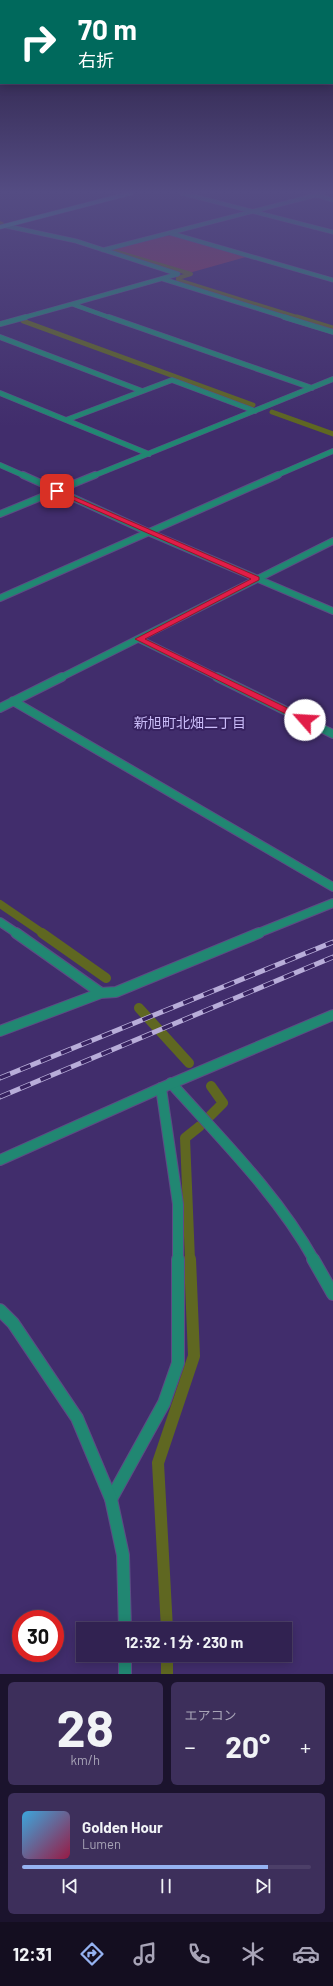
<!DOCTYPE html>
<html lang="ja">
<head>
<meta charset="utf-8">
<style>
  body { margin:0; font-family:Barlow,"Noto Sans JP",sans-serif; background:#3d2f5b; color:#f1f3f6; height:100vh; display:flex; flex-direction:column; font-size:15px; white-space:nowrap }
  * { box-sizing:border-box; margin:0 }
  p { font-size:13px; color:#a8a4b7 }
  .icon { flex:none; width:22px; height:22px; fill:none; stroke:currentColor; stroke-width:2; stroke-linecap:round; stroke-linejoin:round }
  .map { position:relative; height:1674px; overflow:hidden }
  .sheet { display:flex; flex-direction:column; gap:8px; padding:8px; background:#1b132d; flex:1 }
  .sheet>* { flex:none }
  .guide { position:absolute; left:0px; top:0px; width:333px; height:84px; box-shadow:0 2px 10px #0003,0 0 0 1px #4c3f68; background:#00695c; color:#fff; overflow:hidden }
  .speed { position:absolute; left:12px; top:1610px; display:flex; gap:8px; font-size:20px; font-weight:700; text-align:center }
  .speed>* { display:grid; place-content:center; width:52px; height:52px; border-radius:50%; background:#312251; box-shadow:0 2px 10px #0003,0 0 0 1px #4c3f68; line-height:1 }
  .speed .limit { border:6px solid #d22; background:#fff; color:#111 }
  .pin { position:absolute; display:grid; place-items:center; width:34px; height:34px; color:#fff; margin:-17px; border-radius:8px; box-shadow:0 2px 6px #0006 }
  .me { position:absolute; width:44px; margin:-22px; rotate:296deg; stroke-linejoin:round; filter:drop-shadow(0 0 3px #0008) }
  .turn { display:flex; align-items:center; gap:14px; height:84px; padding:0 12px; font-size:18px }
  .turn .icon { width:52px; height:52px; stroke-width:2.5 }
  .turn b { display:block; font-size:28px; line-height:34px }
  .big { font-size:30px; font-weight:700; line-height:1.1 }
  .sheet .card { flex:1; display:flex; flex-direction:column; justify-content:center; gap:6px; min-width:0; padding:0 14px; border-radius:6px; background:#3d2f5b }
  .sheet .dial { align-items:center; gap:0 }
  .dial b { font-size:52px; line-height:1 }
  .song { display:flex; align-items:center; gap:12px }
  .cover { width:48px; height:48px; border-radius:6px; background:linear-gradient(135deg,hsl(200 70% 55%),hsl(340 70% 35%)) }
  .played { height:4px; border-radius:2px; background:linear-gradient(90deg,#95b2f1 85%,#4c3f68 85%) }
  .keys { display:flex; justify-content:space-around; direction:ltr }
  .heat { display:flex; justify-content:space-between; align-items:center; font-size:22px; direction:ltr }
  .sheet .tiles { flex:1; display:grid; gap:8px; grid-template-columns:1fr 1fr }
  .card:last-child { grid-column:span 2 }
  .trip { position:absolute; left:76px; top:1622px; width:216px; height:40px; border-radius:0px; background:#312251; box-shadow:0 2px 10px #0003,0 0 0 1px #4c3f68; font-weight:700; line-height:40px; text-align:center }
  .menu { display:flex; height:64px; justify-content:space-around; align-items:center; background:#140e20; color:#a8a4b7 }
  .menu .icon { width:28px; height:28px }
  .menu .current { color:#95b2f1 }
  .menu b { font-size:18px; color:#f1f3f6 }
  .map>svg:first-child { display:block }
  .green { fill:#833758 }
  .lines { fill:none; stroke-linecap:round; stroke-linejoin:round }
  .stream-far4 { stroke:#5f6721; stroke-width:4 }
  .stream-far3 { stroke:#5f6721; stroke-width:5 }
  .stream-far2 { stroke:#5f6721; stroke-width:8 }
  .stream-far1 { stroke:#5f6721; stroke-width:10 }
  .stream { stroke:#5f6721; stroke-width:12 }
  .minor-far5-casing { stroke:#5d4b85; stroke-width:5 }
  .minor-far4-casing { stroke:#5d4b85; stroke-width:6 }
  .minor-far3-casing { stroke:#5d4b85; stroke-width:8 }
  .minor-far2-casing { stroke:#5d4b85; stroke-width:10 }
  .minor-far1-casing { stroke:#5d4b85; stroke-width:12 }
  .minor-casing { stroke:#5d4b85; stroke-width:14 }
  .tertiary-far4-casing { stroke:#5d4b85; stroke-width:5 }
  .tertiary-far3-casing { stroke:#5d4b85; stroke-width:6 }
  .tertiary-far2-casing { stroke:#5d4b85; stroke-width:8 }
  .tertiary-far1-casing { stroke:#5d4b85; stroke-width:12 }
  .tertiary-casing { stroke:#5d4b85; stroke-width:14 }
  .secondary-casing { stroke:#5d4b85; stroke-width:5 }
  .minor-far5 { stroke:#218772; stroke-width:4 }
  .minor-far4 { stroke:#218772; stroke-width:5 }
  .minor-far3 { stroke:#218772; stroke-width:6 }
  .minor-far2 { stroke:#218772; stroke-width:8 }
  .minor-far1 { stroke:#218772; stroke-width:10 }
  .minor { stroke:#218772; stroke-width:12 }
  .tertiary-far4 { stroke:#218772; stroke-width:4 }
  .tertiary-far3 { stroke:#218772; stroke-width:5 }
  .tertiary-far2 { stroke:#218772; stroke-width:6 }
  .tertiary-far1 { stroke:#218772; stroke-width:10 }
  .tertiary { stroke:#218772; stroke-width:12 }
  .secondary { stroke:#27ab90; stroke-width:4 }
  .rail-casing { stroke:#b8add9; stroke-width:5 }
  .rail { stroke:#372260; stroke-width:3.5; stroke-dasharray:11; stroke-linecap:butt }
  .route { fill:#e11d48; stroke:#92132f }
  .labels { text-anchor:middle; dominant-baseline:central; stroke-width:4; stroke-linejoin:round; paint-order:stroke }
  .neighbourhood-label { font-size:14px; fill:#cabcf8; stroke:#372260 }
</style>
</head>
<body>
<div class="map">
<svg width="333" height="1674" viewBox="0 0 333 1674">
  <rect width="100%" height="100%" fill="#412d6c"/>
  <path class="green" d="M166 236H173L246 257 189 273 112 249Z"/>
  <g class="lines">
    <path class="stream-far4" d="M0 223 2 224
      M114 251 191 274 178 278V280L300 318"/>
    <path class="stream-far3" d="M297 317 333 328
      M23 321 253 405
      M272 412 333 434"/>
    <path class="stream-far2" d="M0 904 44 934"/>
    <path class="stream-far1" d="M42 933 106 978
      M139 1008 189 1063
      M210 1116 223 1103 211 1086
      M190 1260 185 1138 200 1126"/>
    <path class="stream" d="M167 1629 158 1463 194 1356 190 1259
      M167 1655V1674"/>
    <defs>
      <path id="minor-far5" d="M316 195 333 200
        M6 226 76 241 178 274 72 304 111 318
        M170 233 333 280
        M103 250 324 193
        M163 279 288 318
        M22 318 72 304"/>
      <path id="minor-far4" d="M109 317 312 388
        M284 317 333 332
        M0 324 26 317
        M0 337 142 391
        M0 393 149 454
        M66 420 172 380 255 411
        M93 476 333 379"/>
      <path id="minor-far3" d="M0 514 95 475
        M139 639 219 678
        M60 678 333 541"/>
      <path id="minor-far2" d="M217 677 333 734
        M13 701 333 887
        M0 708 62 677
        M0 922 18 934
        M256 934 333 903"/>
      <path id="minor-far1" d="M16 933 101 993
        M0 1031 101 993 116 992 259 933
        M171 1083C221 1139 277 1194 314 1260
        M161 1088 178 1204V1260"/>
      <path id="minor" d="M313 1259 333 1294
        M111 1499 164 1403 178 1363V1259"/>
      <path id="tertiary-far4" d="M181 193 333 232"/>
      <path id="tertiary-far3" d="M0 465 25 476
        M275 476 333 451"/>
      <path id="tertiary-far2" d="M23 475 148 532 333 611
        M0 598 278 475"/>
      <path id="tertiary-far1" d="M0 1160 161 1088 333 1015"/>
      <path id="tertiary" d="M0 1310 13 1323 77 1418 111 1499 123 1555 125 1629
        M125 1655V1674"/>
      <path id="secondary" d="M0 227 131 193"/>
    </defs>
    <use href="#minor-far5" class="minor-far5-casing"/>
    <use href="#minor-far4" class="minor-far4-casing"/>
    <use href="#minor-far3" class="minor-far3-casing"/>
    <use href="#minor-far2" class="minor-far2-casing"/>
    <use href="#minor-far1" class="minor-far1-casing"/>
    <use href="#minor" class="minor-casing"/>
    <use href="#tertiary-far4" class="tertiary-far4-casing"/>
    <use href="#tertiary-far3" class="tertiary-far3-casing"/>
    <use href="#tertiary-far2" class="tertiary-far2-casing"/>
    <use href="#tertiary-far1" class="tertiary-far1-casing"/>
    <use href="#tertiary" class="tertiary-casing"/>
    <use href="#secondary" class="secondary-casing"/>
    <use href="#minor-far5" class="minor-far5"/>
    <use href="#minor-far4" class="minor-far4"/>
    <use href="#minor-far3" class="minor-far3"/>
    <use href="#minor-far2" class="minor-far2"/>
    <use href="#minor-far1" class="minor-far1"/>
    <use href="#minor" class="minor"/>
    <use href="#tertiary-far4" class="tertiary-far4"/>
    <use href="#tertiary-far3" class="tertiary-far3"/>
    <use href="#tertiary-far2" class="tertiary-far2"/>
    <use href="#tertiary-far1" class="tertiary-far1"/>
    <use href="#tertiary" class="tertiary"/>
    <use href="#secondary" class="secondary"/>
    <defs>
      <path id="rail" d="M0 1078 333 942
        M0 1097 333 957"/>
    </defs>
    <use href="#rail" class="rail-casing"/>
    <use href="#rail" class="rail"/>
  </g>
  <linearGradient id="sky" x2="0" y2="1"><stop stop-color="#24193b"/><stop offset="0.45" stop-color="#544c83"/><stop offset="1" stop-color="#544c83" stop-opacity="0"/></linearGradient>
  <rect width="333" height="427" fill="url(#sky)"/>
  <path class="route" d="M55 490H59L259 577V580L145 639 308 718V722H302L135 639 251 579 55 492Z"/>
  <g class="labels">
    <g class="neighbourhood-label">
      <text x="190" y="722">新旭町北畑二丁目</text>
    </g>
  </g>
</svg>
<div class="speed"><div class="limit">30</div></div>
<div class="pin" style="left:57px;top:491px;background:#d93025"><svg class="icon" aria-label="arrive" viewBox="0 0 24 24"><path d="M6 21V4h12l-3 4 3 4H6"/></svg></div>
<svg class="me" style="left:305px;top:720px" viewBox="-20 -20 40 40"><circle r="19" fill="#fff"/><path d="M0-13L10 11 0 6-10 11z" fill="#e11d48"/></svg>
<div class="trip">12:32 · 1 分 · 230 m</div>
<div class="guide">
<div class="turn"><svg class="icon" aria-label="right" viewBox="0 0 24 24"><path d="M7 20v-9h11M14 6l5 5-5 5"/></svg><div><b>70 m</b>右折</div></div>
</div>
</div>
<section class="sheet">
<div class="tiles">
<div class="card dial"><b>28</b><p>km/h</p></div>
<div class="card"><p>エアコン</p>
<div class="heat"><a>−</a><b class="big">20°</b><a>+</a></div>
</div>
<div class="card">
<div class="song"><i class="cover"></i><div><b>Golden Hour</b><p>Lumen</p></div></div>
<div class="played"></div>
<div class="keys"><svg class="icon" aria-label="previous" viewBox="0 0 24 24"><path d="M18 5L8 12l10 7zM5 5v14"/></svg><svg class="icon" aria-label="pause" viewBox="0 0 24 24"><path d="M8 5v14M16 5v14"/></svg><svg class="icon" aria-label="next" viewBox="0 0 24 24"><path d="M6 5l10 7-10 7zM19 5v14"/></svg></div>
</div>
</div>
</section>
<nav class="menu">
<b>12:31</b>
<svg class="icon current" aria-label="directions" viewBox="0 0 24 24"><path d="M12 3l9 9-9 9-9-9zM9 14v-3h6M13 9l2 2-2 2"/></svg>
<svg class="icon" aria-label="music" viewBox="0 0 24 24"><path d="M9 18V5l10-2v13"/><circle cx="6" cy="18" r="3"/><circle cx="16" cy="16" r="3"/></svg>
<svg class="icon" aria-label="phone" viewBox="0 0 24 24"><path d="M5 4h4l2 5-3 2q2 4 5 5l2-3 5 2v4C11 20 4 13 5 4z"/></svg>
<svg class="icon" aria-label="climate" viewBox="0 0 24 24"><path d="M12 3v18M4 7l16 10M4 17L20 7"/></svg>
<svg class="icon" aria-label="car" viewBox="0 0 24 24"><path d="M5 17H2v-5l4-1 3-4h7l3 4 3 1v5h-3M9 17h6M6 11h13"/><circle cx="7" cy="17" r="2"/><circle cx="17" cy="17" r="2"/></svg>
</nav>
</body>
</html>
